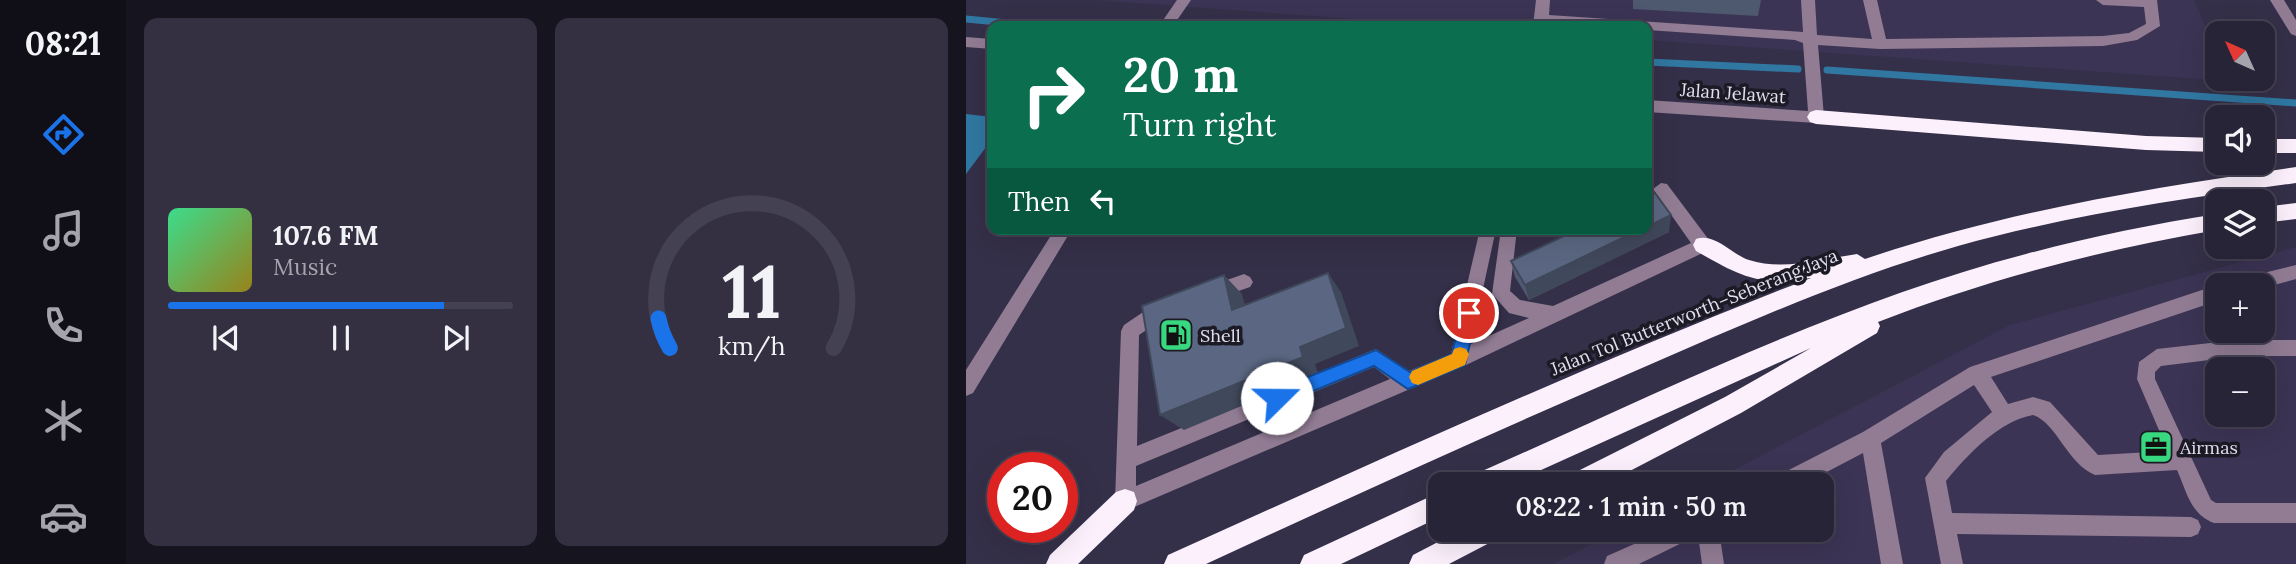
<!DOCTYPE html>
<html lang="en">
<head>
<meta charset="utf-8">
<style>
  body { margin:0; font-family:Lora,serif; background:#343042; color:#f1f3f6; height:100vh; display:flex; flex-direction:column; font-size:26px; white-space:nowrap }
  * { box-sizing:border-box; margin:0 }
  p { font-size:23px; color:#a5a4ad }
  .icon { flex:none; width:38px; height:38px; fill:none; stroke:currentColor; stroke-width:2; stroke-linecap:round; stroke-linejoin:round }
  .map { position:relative; flex:1; overflow:hidden }
  .drawer { display:flex; flex-direction:column; gap:18px; padding:18px; background:#16141e; width:840px }
  .drawer>* { flex:none }
  .hud { position:absolute; left:21px; top:21px; width:665px; height:214px; border-radius:14px; box-shadow:0 7px 28px #0002,0 0 0 2px #444152; background:#0b6e4f; color:#fff; overflow:hidden }
  .needle { width:46px; rotate:315deg }
  .buttons { position:absolute; left:1239px; top:21px; display:grid; gap:14px }
  .buttons a { display:grid; place-items:center; width:70px; height:70px; border-radius:14px; background:#282437; box-shadow:0 7px 28px #0002,0 0 0 2px #444152; font-size:35px }
  .speed { position:absolute; left:21px; top:452px; display:flex; gap:14px; font-size:35px; font-weight:700; text-align:center }
  .speed>* { display:grid; place-content:center; width:91px; height:91px; border-radius:50%; background:#282437; box-shadow:0 7px 28px #0002,0 0 0 2px #444152; line-height:1 }
  .speed .limit { border:10px solid #d22; background:#fff; color:#111 }
  .pin { position:absolute; display:grid; place-items:center; width:60px; height:60px; color:#fff; margin:-30px; border:4px solid #fff; border-radius:50%; box-shadow:0 2px 7px #0007 }
  .me { position:absolute; width:77px; margin:-38px; rotate:68deg; stroke-linejoin:round; filter:drop-shadow(0 0 5px #0008) }
  .turn { display:flex; align-items:center; gap:24px; height:147px; padding:0 21px; font-size:32px }
  .turn .icon { width:91px; height:91px; stroke-width:2.5 }
  .turn b { display:block; font-size:49px; line-height:60px }
  .then { display:flex; align-items:center; height:66px; padding:0 21px; background:#0003; gap:14px; font-size:26px }
  .drawer .card { flex:1; display:flex; flex-direction:column; justify-content:center; gap:10px; min-width:0; padding:0 24px; border-radius:14px; background:#343042 }
  .drawer .dial { align-items:center; gap:0 }
  .dial svg { height:182px; overflow:visible; fill:none; stroke:#444152; stroke-width:7; stroke-linecap:round; text-anchor:middle }
  .dial text { fill:#f1f3f6; stroke:none }
  .song { display:flex; align-items:center; gap:21px }
  .cover { width:84px; height:84px; border-radius:10px; background:linear-gradient(135deg,hsl(150 70% 55%),hsl(50 70% 35%)) }
  .played { height:7px; border-radius:4px; background:linear-gradient(90deg,#1a73e8 80%,#444152 80%) }
  .keys { display:flex; justify-content:space-around; direction:ltr }
  .drawer .tiles { flex:1; display:grid; gap:18px; grid-template-columns:repeat(2,1fr) }
  .trip { position:absolute; left:462px; top:472px; width:406px; height:70px; border-radius:14px; background:#282437; box-shadow:0 7px 28px #0002,0 0 0 2px #444152; font-weight:600; line-height:70px; text-align:center }
  main { display:flex; flex:1; min-height:0 }
  .menu { display:flex; flex-direction:column; width:126px; justify-content:space-around; align-items:center; background:#100e16; color:#a5a4ad }
  .menu .icon { width:49px; height:49px }
  .menu .on { color:#1a73e8 }
  .menu b { font-size:32px; color:#f1f3f6 }
  .map>svg:first-child { display:block }
  .built { fill:#3c3454; fill-rule:evenodd }
  .water { fill:#3078a2 }
  .lines { fill:none; stroke-linecap:round; stroke-linejoin:round }
  .stream { stroke:#3078a2; stroke-width:7 }
  .minor { fill:#917c94; fill-rule:evenodd }
  .highway { fill:#fbf0fc; fill-rule:evenodd }
  .wall { fill:#4e5970 }
  .shaded-wall { fill:#40485b }
  .building { fill:#5b6782; stroke:#40485b; stroke-width:2 }
  .route { fill:#1a73e8; stroke:#114b97; stroke-width:2 }
  .slow { fill:#f59e0b }
  .labels { text-anchor:middle; dominant-baseline:central; stroke-width:7; stroke-linejoin:round; paint-order:stroke }
  .street-label { font-size:18px; fill:#e1deee; stroke:#1c1a25 }
  .poi-label { font-size:18px; fill:#e1deee; stroke:#1c1a25; text-anchor:start }
</style>
</head>
<body>
<main>
<nav class="menu">
<b>08:21</b>
<svg class="icon on" aria-label="directions" viewBox="0 0 24 24"><path d="M12 3l9 9-9 9-9-9zM9 14v-3h6M13 9l2 2-2 2"/></svg>
<svg class="icon" aria-label="music" viewBox="0 0 24 24"><path d="M9 18V5l10-2v13"/><circle cx="6" cy="18" r="3"/><circle cx="16" cy="16" r="3"/></svg>
<svg class="icon" aria-label="phone" viewBox="0 0 24 24"><path d="M5 4h4l2 5-3 2q2 4 5 5l2-3 5 2v4C11 20 4 13 5 4z"/></svg>
<svg class="icon" aria-label="climate" viewBox="0 0 24 24"><path d="M12 3v18M4 7l16 10M4 17L20 7"/></svg>
<svg class="icon" aria-label="car" viewBox="0 0 24 24"><path d="M5 17H2v-5l4-1 3-4h7l3 4 3 1v5h-3M9 17h6M6 11h13"/><circle cx="7" cy="17" r="2"/><circle cx="17" cy="17" r="2"/></svg>
</nav>
<section class="drawer">
<div class="tiles">
<div class="card">
<div class="song"><i class="cover"></i><div><b>107.6 FM</b><p>Music</p></div></div>
<div class="played"></div>
<div class="keys"><svg class="icon" aria-label="previous" viewBox="0 0 24 24"><path d="M18 5L8 12l10 7zM5 5v14"/></svg><svg class="icon" aria-label="pause" viewBox="0 0 24 24"><path d="M8 5v14M16 5v14"/></svg><svg class="icon" aria-label="next" viewBox="0 0 24 24"><path d="M6 5l10 7-10 7zM19 5v14"/></svg></div>
</div>
<div class="card dial"><svg viewBox="0 0 100 80">
<path d="M14 69A42 42 0 1 1 86 69"/>
<path d="M14 69A42 42 0 0 1 9 56" stroke="#1a73e8"/>
<text x="50" y="56" font-size="32" font-weight="700">11</text>
<text x="50" y="72" font-size="11">km/h</text>
</svg></div>
</div>
</section>
<div class="map">
<svg width="1330" height="564" viewBox="0 0 1330 564">
  <rect width="100%" height="100%" fill="#353049"/>
  <path class="built" d="M132 0H1228L1251 53V79L1263 81 681 40V26H482Z
    M1330 247V564H587L653 530H856V485H739L1044 325ZM1251 285H1297V331H1251ZM1251 369H1297V415H1251Z"/>
  <path class="water" d="M0 114 26 117V139L0 174Z"/>
  <g class="lines">
    <path class="stream" d="M0 19 73 26
      M681 62 832 69
      M861 70 1330 103"/>
    <path class="minor" d="M211 0H225L207 26H193Z
      M570 0H584L583 15 837 32 835 0H849L851 35 906 39 897 0H911L920 39 1137 36 1163 33 1180 24 1178 7 1137 5 1130 0H1191L1194 26 1171 40 1137 46 914 49 852 45 858 117 850 123 681 112V100L842 111 837 43 829 40 681 30V26L586 24 567 26Z
      M1304 0H1318L1330 20V36L1325 34Z
      M0 37 26 39V49L0 47Z
      M695 183 701 184 743 240 745 245 743 250 500 365 159 511 152 508 149 501 155 331 158 325 192 302 198 300 204 302 207 308 204 314 173 335 171 446 410 349 443 371 485 354 514 229H530L505 344 563 318 543 313 526 294 535 229H551L544 291 554 300 587 306 725 243 687 189ZM408 367 424 379 170 486V466Z
      M89 229H106L7 393 0 396V370Z
      M1330 265V279L1297 288V285H1272L1275 280 1281 277Z
      M278 274 284 277 287 282 284 287 247 300 241 297 238 292 241 287Z
      M1251 285V301L1025 377 1042 404 1067 397 1084 402 1132 455 1202 451 1171 379 1173 362 1191 349 1262 341 1257 331H1276L1281 340H1330V356H1276L1195 366 1189 372V379L1245 500 1250 503H1330V523H1248C1224 514 1221 492 1211 470L1129 475C1101 464 1091 423 1067 415 1033 421 1001 455 980 481L986 513 1225 517 1232 520 1235 527 1232 534 1225 537 991 534 997 564H975L959 478 978 452 1026 412 1008 385 915 443 937 564H915L897 453 836 485H804L807 478 897 432 1004 367Z
      M700 530H753L758 564H736L732 535 673 564H638L641 556Z"/>
    <path class="highway" d="M850 110 1180 136 1251 138V152L1180 150 850 124 844 122 841 117 844 112Z
      M1297 139H1330V153H1297Z
      M1330 167V183C1216 199 1103 215 992 246 883 277 780 323 676 368 530 431 385 497 240 564H198L202 555C415 459 627 362 845 278 791 286 776 277 730 251L727 245 730 239C749 232 766 255 783 260 816 271 858 259 891 254L899 259C1040 211 1183 188 1330 167Z
      M1330 203V219L1297 223V207Z
      M1251 214V230C1135 250 1022 279 912 322L914 326 911 333 775 413 637 485H599L602 476 759 397 845 348 542 485H502L505 476C685 397 869 304 1060 254 1123 237 1187 224 1251 214Z
      M159 489 168 492 171 501 168 510 112 564H80L84 555 150 492Z
      M474 492V517L375 564H334L338 555Z
      M495 530H534L531 539 483 564H443L447 555Z"/>
  </g>
  <path class="wall" d="M667 0H795L792 16 667 9Z
    M602 229H681L703 232 563 300 549 277 545 261 604 233Z"/>
  <path class="shaded-wall" d="M705 215 703 232 563 300 559 285 675 229H681V227Z
    M362 273 375 292 393 346 349 364 352 374 218 430 194 415 334 347Z
    M258 275 276 294 285 328 266 310Z"/>
  <path class="building" d="M689 193 705 215 681 227V197Z
    M610 229H675L559 285 545 261 611 230Z
    M362 273 380 328 334 347 337 357 194 415 176 306 258 275 266 310Z"/>
  <path class="route" d="M503 306 509 308 511 313 499 365 442 389 408 366 311 406 304 404 302 398 304 392 410 350 444 372 486 354 495 313 498 308Z"/>
  <path class="slow" d="M494 347 500 349 503 354 499 365 452 385 446 383 443 377 446 371 486 354 488 349Z"/>
  <defs>
    <symbol id="fuel-square" viewBox="-11 -11 22 22"><rect x="-9" y="-9" width="18" height="18" rx="4" fill="#38d880" stroke="#1c1a25"/><path d="M-5.5-6h7V0h2V4h1.3V-2.5L3-4.5l.8-.8L6-3V5H2.5V1h-1V6h-7ZM-4.2-4.7v3.2H.2V-4.7Z" fill="#111"/></symbol>
    <symbol id="office-square" viewBox="-11 -11 22 22"><rect x="-9" y="-9" width="18" height="18" rx="4" fill="#38d880" stroke="#1c1a25"/><path d="M-6-3h4V-5.5h4V-3h4V5H-6ZM-1-4.5V-3h2v-1.5ZM-6 0V1H6V0Z" fill="#111"/></symbol>
  </defs>
  <g fill-rule="evenodd">
    <use href="#fuel-square" x="191" y="316" width="38" height="38"/>
    <use href="#office-square" x="1171" y="428" width="38" height="38"/>
  </g>
  <g class="labels">
    <g class="street-label">
      <text transform="translate(767 93) rotate(4)">Jalan Jelawat</text>
      <text transform="translate(728 312) rotate(-22)">Jalan Tol Butterworth–Seberang Jaya</text>
    </g>
    <g class="poi-label">
      <text x="234" y="335">Shell</text>
      <text x="1214" y="447">Airmas</text>
    </g>
  </g>
</svg>
<div class="buttons">
<a><svg class="needle" viewBox="-14 -14 28 28"><path d="M0-13l5 13h-10z" fill="#e53935"/><path d="M0 13l5-13h-10z" fill="#a5a4ad"/></svg></a>
<a><svg class="icon" aria-label="sound" viewBox="0 0 24 24"><path d="M4 9h4l5-4v14l-5-4H4zM17 9q2 3 0 6"/></svg></a>
<a><svg class="icon" aria-label="layers" viewBox="0 0 24 24"><path d="M12 4l9 5-9 5-9-5zM3 14l9 5 9-5"/></svg></a>
<a>+</a>
<a>−</a>
</div>
<div class="speed"><div class="limit">20</div></div>
<div class="pin" style="left:503px;top:313px;background:#d93025"><svg class="icon" aria-label="arrive" viewBox="0 0 24 24"><path d="M6 21V4h12l-3 4 3 4H6"/></svg></div>
<svg class="me" style="left:311px;top:398px" viewBox="-20 -20 40 40"><circle r="19" fill="#fff"/><path d="M0-13L10 11 0 6-10 11z" fill="#1a73e8"/></svg>
<div class="trip">08:22 · 1 min · 50 m</div>
<div class="hud">
<div class="turn"><svg class="icon" aria-label="right" viewBox="0 0 24 24"><path d="M7 20v-9h11M14 6l5 5-5 5"/></svg><div><b>20 m</b>Turn right</div></div>
<div class="then">Then<svg class="icon" aria-label="left" viewBox="0 0 24 24"><path d="M17 20v-9H6M10 6l-5 5 5 5"/></svg></div>
</div>
</div>
</main>
</body>
</html>
